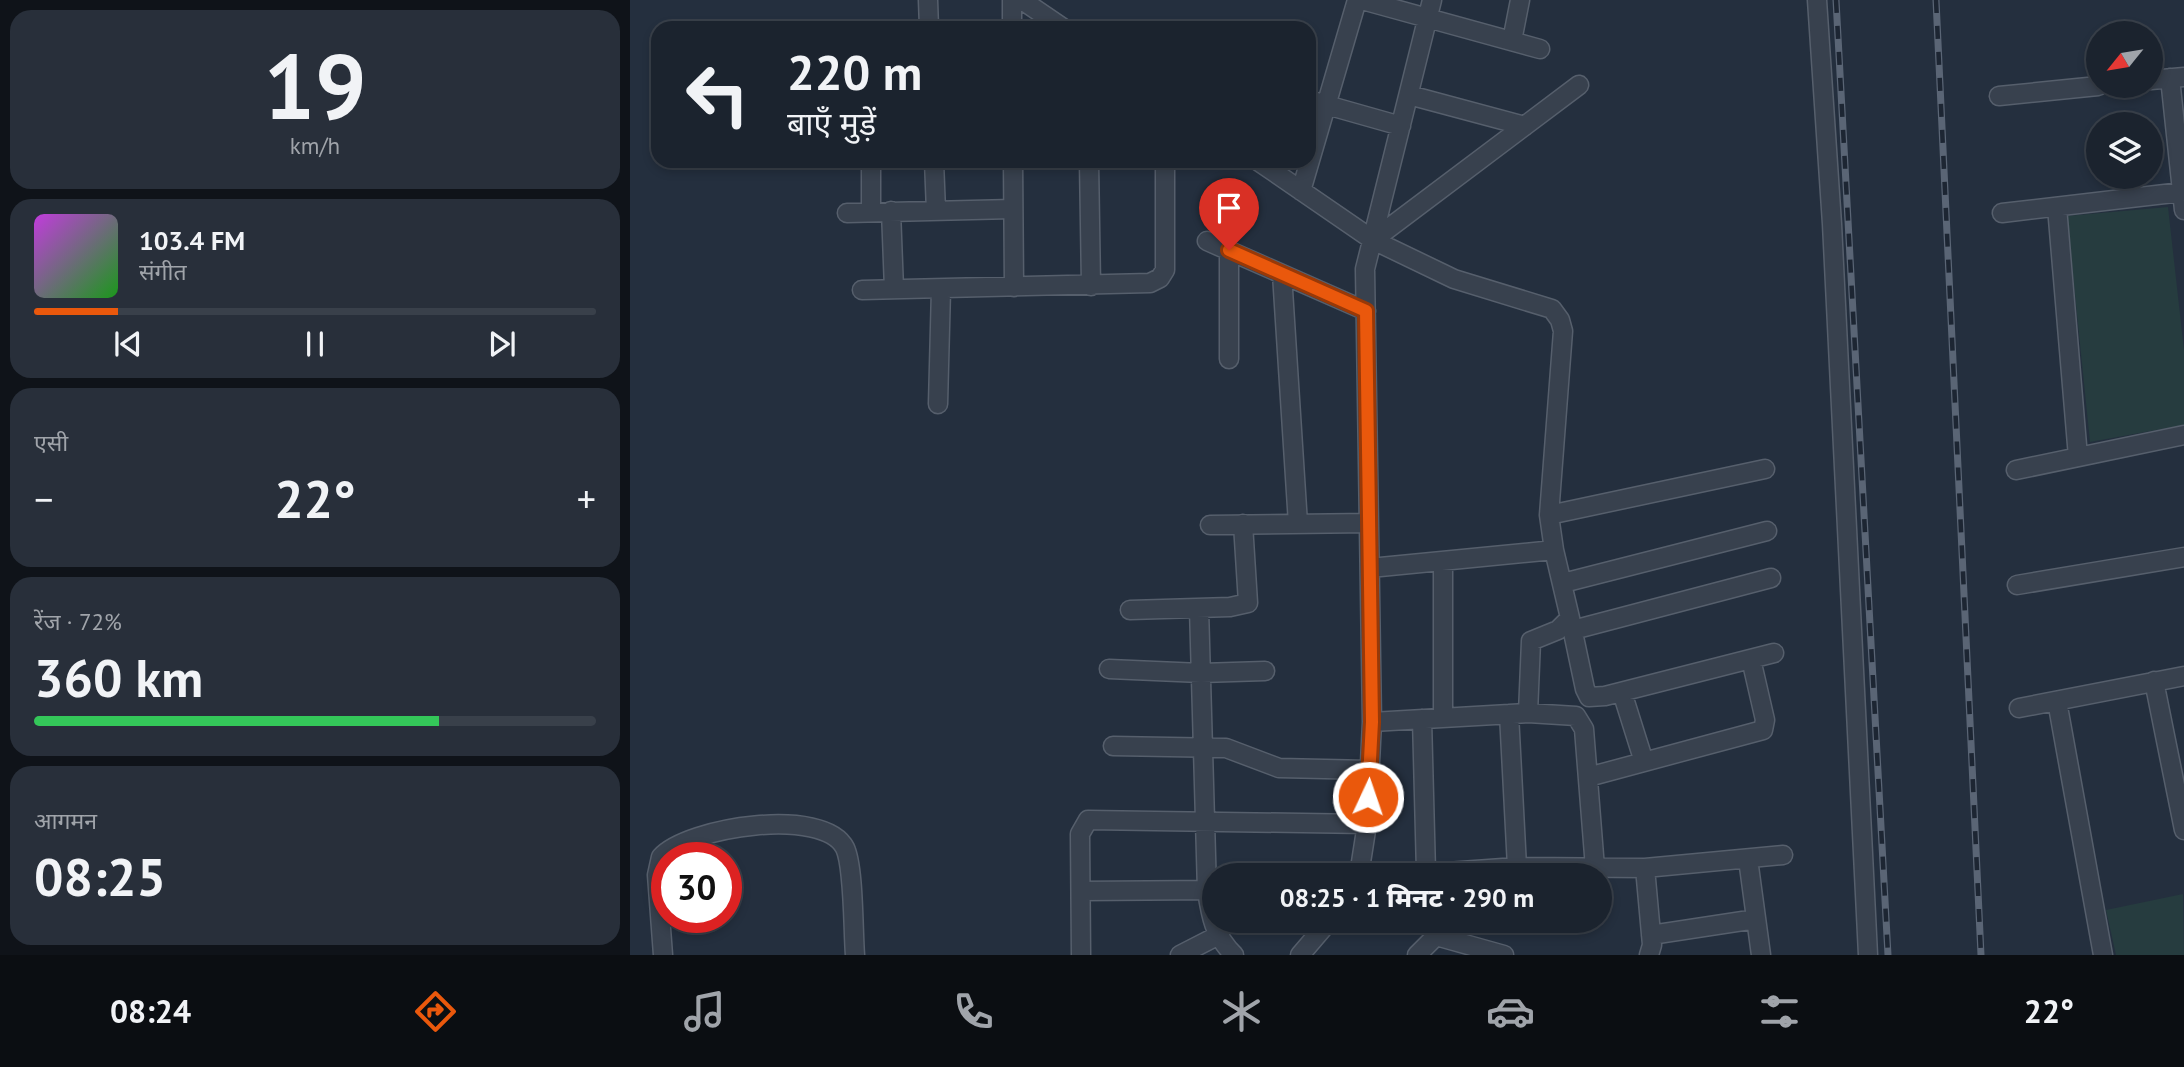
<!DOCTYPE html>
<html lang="hi">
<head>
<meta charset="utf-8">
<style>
  body { margin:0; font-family:"PT Sans","Noto Sans Devanagari",sans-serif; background:#282f3a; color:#f1f3f6; height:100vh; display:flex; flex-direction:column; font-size:26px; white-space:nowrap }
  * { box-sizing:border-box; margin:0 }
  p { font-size:23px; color:#a0a4aa }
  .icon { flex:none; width:38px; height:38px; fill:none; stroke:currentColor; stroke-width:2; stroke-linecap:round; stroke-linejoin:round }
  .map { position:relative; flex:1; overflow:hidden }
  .panel { display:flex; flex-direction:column; gap:10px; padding:10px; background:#0f1319; width:630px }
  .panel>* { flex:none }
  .top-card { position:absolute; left:21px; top:21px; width:665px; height:147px; border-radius:21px; box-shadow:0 4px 10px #0003,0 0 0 2px #39404a; background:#1b232e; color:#f1f3f6; overflow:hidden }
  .needle { width:46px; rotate:240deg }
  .controls { position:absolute; left:1456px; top:21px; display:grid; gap:14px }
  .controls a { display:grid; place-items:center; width:77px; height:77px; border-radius:50%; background:#1b232e; box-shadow:0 4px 10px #0003,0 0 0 2px #39404a; font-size:35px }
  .speed { position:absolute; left:21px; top:842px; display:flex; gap:14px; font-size:35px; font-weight:700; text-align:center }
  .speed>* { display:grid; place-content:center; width:91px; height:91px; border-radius:50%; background:#1b232e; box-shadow:0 4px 10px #0003,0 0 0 2px #39404a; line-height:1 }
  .speed .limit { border:10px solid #d22; background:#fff; color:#111 }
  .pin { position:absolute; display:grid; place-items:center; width:60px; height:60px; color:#fff; margin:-72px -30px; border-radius:50% 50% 50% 0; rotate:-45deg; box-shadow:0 0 7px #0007 }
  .pin .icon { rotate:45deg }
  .me { position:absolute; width:77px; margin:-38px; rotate:3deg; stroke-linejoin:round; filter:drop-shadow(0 0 5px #0008) }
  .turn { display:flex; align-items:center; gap:24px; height:147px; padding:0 21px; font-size:32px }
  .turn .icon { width:91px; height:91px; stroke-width:2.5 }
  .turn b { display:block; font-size:49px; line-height:60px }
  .big { font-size:52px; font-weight:800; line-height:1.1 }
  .panel .widget { flex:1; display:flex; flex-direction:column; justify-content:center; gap:10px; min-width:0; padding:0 24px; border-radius:21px; background:#282f3a }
  .panel .dial { align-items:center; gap:0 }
  .dial b { font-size:91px; line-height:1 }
  .song { display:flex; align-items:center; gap:21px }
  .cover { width:84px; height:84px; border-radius:10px; background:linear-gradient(135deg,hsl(290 70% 55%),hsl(120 70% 35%)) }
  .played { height:7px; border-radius:4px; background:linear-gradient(90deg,#ea580c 15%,#39404a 15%) }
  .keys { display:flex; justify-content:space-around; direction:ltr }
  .heat { display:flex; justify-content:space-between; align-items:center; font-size:38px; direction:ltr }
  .charge { height:10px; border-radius:5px; background:linear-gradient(90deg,#34c759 72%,#39404a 0) }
  .trip { position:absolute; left:572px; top:863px; width:410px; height:70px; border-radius:35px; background:#1b232e; box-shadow:0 4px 10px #0003,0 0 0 2px #39404a; font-weight:800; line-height:70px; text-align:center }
  .menu { display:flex; height:112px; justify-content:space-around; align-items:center; background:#0b0e12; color:#a0a4aa }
  .menu .icon { width:49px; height:49px }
  .menu .on { color:#ea580c }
  .menu b { font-size:32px; color:#f1f3f6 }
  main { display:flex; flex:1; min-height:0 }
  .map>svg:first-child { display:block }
  .green { fill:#263c3f }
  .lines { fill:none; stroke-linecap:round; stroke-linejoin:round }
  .minor-casing { stroke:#565f6c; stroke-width:21 }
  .minor { stroke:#38414e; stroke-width:18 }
  .rail-casing { stroke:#5a6575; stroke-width:7 }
  .rail { stroke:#1d2633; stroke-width:4.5; stroke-dasharray:13; stroke-linecap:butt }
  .route-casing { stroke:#983908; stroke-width:18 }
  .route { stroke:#ea580c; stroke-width:12 }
</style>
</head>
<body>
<main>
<section class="panel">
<div class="widget dial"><b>19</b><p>km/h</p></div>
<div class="widget">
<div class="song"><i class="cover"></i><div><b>103.4 FM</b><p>संगीत</p></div></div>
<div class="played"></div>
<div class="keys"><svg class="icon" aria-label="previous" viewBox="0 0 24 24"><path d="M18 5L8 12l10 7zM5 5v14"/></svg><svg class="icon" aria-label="pause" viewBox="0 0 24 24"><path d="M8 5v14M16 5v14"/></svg><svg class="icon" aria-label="next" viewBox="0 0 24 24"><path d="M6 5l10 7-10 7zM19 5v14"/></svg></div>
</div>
<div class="widget"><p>एसी</p>
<div class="heat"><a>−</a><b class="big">22°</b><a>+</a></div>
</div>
<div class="widget"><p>रेंज · 72%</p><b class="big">360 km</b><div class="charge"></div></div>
<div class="widget"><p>आगमन</p><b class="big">08:25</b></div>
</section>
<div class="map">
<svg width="1554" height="955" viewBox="0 0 1554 955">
  <rect width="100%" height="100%" fill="#242f3e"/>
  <path class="green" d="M1538 207 1554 350V425L1460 442 1437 216Z
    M1553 894 1554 955H1486L1476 910Z"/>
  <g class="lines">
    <defs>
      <path id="minor" d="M298 0 299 28
        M382 0V28
        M392 0 433 28
        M732 0 910 49
        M1187 0 1202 224 1238 955
        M882 41 890 0
        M1540 78 1554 210
        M1521 80 1554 77
        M779 95 895 126
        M1369 96 1468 86
        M679 100 771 126
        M241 161V212
        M304 161 306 211
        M383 161 384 287
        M459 161 461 286
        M628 161 743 240 824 279 922 309 930 320 933 331 919 515 924 550 940 618 928 630 901 641 898 713
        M671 191 727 0
        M1427 207 1448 457
        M261 211 264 289
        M217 213 383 209
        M1372 213 1552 192
        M743 240 949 85
        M577 241 736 311
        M599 250V359
        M652 274 668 524
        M232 290 520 283 530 278 535 270V161
        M308 404 311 289
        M1386 470 1554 435
        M919 515 1135 469
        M580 525 739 523
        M740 568 924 550
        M933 583 1137 531
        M1387 585 1554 557
        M569 608 577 891C581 917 584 935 604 955
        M500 610 600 607 618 603 613 524
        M940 618 955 689 959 697 975 696 1144 653
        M943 630 1141 578
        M479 669 571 673 635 671
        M1524 681 1554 830
        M992 692 1014 762
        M1427 701 1473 955
        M1389 708 1554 676
        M879 714 887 867
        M813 718V561
        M792 719 796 872
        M742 722 898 713 946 716 954 729 965 868
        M483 746 596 748 649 768 740 770
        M958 777 1133 730 1135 720 1121 659
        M1118 859 1131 955
        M1015 868 1022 945 1019 955
        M729 875 737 824 742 722 735 269 802 0
        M775 875 887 867 1015 868 1153 855
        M451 891 584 890
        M1021 935 1126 919
        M33 955 27 875 31 857C58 827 194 806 215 848 224 867 223 931 225 955
        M451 955 450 834 458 820 737 824
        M550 955 587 936
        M670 955 700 920
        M787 955 806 936 874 955"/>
    </defs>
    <use href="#minor" class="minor-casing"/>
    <use href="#minor" class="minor"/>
    <defs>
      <path id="rail" d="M1206 0 1258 955
        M1306 0 1351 955"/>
    </defs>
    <use href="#rail" class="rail-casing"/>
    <use href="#rail" class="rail"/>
  </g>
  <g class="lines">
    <defs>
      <path id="route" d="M599 250 736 311 742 722 738 797"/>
    </defs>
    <use href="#route" class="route-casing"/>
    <use href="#route" class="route"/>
  </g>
</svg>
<div class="controls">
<a><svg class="needle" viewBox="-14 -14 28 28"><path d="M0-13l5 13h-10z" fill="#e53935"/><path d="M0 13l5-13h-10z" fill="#a0a4aa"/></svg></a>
<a><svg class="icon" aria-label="layers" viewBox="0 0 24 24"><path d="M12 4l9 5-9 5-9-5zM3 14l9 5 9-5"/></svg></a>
</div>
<div class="speed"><div class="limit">30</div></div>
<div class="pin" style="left:599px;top:250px;background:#d93025"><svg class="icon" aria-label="arrive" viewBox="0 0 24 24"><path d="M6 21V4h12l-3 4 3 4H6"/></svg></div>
<svg class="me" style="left:738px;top:797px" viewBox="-20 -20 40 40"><circle r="17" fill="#ea580c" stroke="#fff" stroke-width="3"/><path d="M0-11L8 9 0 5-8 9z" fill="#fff"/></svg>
<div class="trip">08:25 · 1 मिनट · 290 m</div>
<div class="top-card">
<div class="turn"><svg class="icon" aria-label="left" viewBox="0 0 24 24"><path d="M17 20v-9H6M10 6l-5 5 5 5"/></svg><div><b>220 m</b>बाएँ मुड़ें</div></div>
</div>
</div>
</main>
<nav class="menu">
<b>08:24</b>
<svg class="icon on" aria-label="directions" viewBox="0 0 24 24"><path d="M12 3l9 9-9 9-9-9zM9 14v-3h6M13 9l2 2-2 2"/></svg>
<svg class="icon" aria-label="music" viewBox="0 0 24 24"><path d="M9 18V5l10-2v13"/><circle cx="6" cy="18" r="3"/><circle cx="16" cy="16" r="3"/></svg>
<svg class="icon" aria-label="phone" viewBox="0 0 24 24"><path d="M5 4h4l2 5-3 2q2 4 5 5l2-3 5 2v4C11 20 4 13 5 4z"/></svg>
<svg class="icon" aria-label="climate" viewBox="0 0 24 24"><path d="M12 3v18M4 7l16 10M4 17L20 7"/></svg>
<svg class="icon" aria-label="car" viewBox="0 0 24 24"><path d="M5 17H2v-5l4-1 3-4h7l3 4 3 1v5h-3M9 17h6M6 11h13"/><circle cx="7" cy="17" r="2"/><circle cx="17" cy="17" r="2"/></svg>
<svg class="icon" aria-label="filters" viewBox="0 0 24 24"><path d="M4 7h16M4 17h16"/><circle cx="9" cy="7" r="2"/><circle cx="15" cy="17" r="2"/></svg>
<b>22°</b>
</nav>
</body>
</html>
